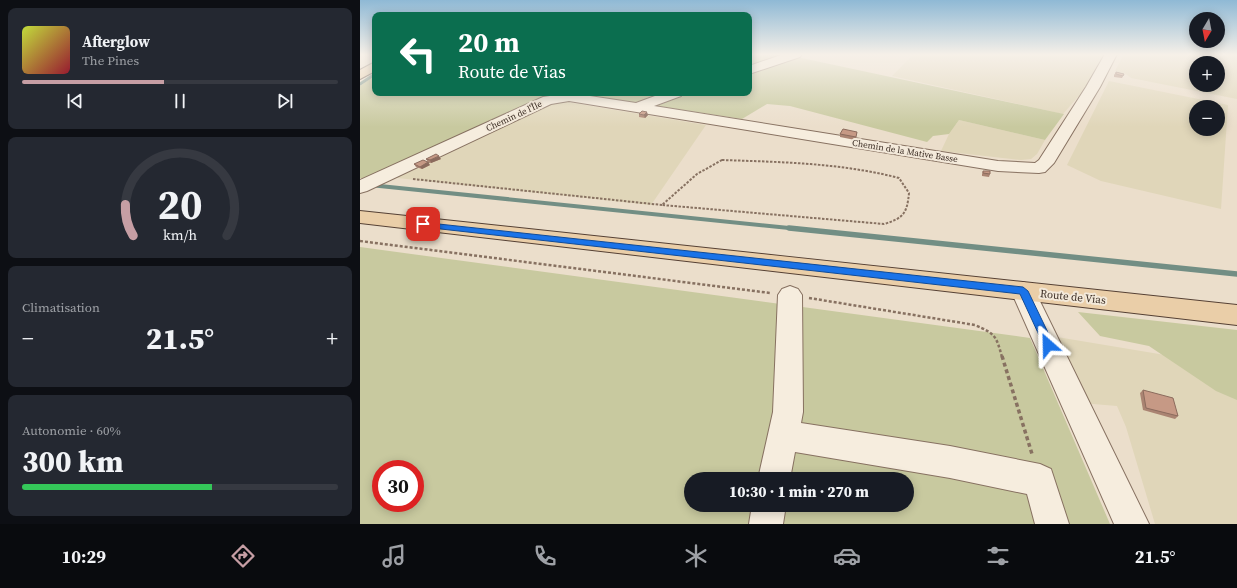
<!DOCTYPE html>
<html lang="fr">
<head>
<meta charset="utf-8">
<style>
  body { margin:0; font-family:"Source Serif 4",serif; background:#242831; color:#f1f3f6; height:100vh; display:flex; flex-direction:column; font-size:15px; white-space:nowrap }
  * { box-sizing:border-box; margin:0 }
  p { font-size:13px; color:#9ea1a6 }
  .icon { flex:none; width:22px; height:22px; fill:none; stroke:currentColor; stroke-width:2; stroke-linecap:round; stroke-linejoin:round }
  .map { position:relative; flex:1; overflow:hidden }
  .details { display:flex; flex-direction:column; gap:8px; padding:8px; background:#0d0f14; width:360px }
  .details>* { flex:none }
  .hud { position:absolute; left:12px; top:12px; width:380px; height:84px; border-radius:8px; box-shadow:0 2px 10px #0003; background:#0b6e4f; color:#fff; overflow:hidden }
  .needle { width:26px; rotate:190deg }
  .fabs { position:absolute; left:829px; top:12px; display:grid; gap:8px }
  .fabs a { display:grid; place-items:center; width:36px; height:36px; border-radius:50%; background:#171b24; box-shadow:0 2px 10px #0003; font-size:20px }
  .speed { position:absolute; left:12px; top:460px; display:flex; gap:8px; font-size:20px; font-weight:700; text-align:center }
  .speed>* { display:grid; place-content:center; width:52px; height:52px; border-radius:50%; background:#171b24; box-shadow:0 2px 10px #0003; line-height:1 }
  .speed .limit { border:6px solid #d22; background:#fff; color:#111 }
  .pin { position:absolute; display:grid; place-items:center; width:34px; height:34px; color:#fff; margin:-17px; border-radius:8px; box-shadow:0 2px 6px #0006 }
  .me { position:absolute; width:44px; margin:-22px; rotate:335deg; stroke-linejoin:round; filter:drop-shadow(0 0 3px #0008) }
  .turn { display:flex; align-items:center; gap:14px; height:84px; padding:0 20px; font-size:18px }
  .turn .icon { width:52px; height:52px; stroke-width:2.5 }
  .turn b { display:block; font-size:28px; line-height:34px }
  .big { font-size:30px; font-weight:800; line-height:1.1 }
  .details .tile { flex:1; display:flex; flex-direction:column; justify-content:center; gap:6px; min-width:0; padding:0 14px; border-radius:8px; background:#242831 }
  .details .dial { align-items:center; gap:0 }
  .dial svg { height:104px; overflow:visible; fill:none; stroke:#363941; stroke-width:7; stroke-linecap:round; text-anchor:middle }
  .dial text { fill:#f1f3f6; stroke:none }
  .song { display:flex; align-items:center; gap:12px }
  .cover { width:48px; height:48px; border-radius:6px; background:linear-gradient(135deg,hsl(70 70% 55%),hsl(350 70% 35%)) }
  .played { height:4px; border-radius:2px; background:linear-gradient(90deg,#c69ea4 45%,#363941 45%) }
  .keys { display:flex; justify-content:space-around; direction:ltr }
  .heat { display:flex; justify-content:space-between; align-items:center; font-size:22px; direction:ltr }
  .charge { height:6px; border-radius:3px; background:linear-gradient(90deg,#34c759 60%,#363941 0) }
  .trip { position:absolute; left:324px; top:472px; width:230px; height:40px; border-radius:20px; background:#171b24; box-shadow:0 2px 10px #0003; font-weight:800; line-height:40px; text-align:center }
  .tabs { display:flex; height:64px; justify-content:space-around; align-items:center; background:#090b0e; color:#9ea1a6 }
  .tabs .icon { width:28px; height:28px }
  .tabs .on { color:#c69ea4 }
  .tabs b { font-size:18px; color:#f1f3f6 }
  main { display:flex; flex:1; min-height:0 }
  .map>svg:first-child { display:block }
  .farmland { fill:#e0d6b9; fill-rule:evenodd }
  .green { fill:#c8c99f; fill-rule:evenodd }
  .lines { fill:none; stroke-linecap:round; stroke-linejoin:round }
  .stream-far2 { stroke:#728e84; stroke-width:3 }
  .stream-far1 { stroke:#728e84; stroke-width:4 }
  .stream { stroke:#728e84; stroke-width:5.5 }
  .minor-casing { stroke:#877161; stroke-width:2 }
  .major-casing { stroke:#554034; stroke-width:2 }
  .path-far2 { stroke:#877161; stroke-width:2; stroke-dasharray:2.5 1.5; stroke-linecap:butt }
  .path-far1 { stroke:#877161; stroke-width:2.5; stroke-dasharray:3 2; stroke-linecap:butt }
  .path { stroke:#877161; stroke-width:3.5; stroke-dasharray:4 3; stroke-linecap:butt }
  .minor { fill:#f6edde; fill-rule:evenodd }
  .major { fill:#eacea8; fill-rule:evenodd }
  .wall { fill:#aa8472 }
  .shaded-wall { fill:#8b6b5d }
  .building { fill:#c69985; stroke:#8b6b5d }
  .route { fill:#1a73e8; stroke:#114b97 }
  .labels { text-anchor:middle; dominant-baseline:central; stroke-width:4; stroke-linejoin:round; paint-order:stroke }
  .far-street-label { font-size:9px; fill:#392b22; stroke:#f3e9da }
  .street-label { font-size:11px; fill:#392b22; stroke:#f3e9da }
</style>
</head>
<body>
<main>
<section class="details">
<div class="tile">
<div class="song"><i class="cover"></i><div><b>Afterglow</b><p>The Pines</p></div></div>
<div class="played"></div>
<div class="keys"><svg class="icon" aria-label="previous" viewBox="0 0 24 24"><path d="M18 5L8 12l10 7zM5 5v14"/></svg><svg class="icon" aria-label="pause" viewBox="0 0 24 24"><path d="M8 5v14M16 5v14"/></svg><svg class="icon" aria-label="next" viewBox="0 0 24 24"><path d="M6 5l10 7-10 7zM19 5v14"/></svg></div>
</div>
<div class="tile dial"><svg viewBox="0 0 100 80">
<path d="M14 69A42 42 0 1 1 86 69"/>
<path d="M14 69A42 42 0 0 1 8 45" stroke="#c69ea4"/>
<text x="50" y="56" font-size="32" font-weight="700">20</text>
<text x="50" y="72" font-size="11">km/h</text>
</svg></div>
<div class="tile"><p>Climatisation</p>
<div class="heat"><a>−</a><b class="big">21.5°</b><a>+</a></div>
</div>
<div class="tile"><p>Autonomie · 60%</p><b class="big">300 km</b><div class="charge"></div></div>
</section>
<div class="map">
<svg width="877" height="524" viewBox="0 0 877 524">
  <rect width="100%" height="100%" fill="#ebdecb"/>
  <path class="farmland" d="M554 54H747L721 98 718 97 703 114 532 76Z
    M764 54H877V99L771 78 766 74 755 71ZM836 63H858V85H836Z
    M749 81 868 105 861 209 741 181 707 165ZM836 107H858V129H836Z
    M207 102 346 125 291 205 28 177 190 103Z
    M599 120 685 140 677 154 671 159 661 160 581 151 589 134Z
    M691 336 877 367V524H795L766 427 757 406 721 403Z"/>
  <path class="green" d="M389 54H424L426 55 389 66Z
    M437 57 704 114 685 140 599 120 589 134 573 136 567 142 430 106 407 104 382 119 297 106 327 93H389V73Z
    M15 75V93H197L8 179 0 178V86Z
    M209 93H307L286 100 288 97 284 101 273 104 214 96Z
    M0 247 670 338 750 524H0ZM21 469H55V503H21ZM331 479H547V505H331Z
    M718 312 877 330V400L856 391 789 346 740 336Z"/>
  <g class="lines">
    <path class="stream-far2" d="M0 84 15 74"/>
    <path class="stream-far1" d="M0 184 439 229"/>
    <path class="stream" d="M429 228 877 274"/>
    <defs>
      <path id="minor" d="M424 54H442L440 57 389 74V66Z
        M745 54H757L740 87 694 163 685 172 679 173 638 171 209 101 191 104 7 191 0 193V180L183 97 210 93 276 103 303 93H323L321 96 294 106 638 161 675 163 679 160 726 87Z
        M663 282 671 285 675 291 789 524H754L651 291 655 285Z
        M430 286 438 289 442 295 443 412 441 423 590 446 680 464 691 469 709 524H675L667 494 590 478 435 452 430 479H398L413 412 418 295 422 289Z
        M392 505H426L423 524H389Z"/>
      <path id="major" d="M15 62V71L0 79V70Z
        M0 211 877 305V325L0 223Z"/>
    </defs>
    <use href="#minor" class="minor-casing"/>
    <use href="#major" class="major-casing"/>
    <path class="path-far2" d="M362 160C421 162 481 163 539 178L549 193C547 213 544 218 524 224L302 205 337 174Z
      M53 179 302 205"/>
    <path class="path-far1" d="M0 241 410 293
      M449 298 615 325C636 334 636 336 642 357"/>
    <path class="path" d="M642 356 672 454"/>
    <use href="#minor" class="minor"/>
    <use href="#major" class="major"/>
  </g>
  <path class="wall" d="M756 72 764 74 762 78 754 77V75Z
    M279 114 288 115 285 118 279 117Z
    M497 132 495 140 480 137V134Z
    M66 159H81L71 163 68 162Z
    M54 164 70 165 62 169 56 167Z
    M623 171 630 174 629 177 622 176V174Z
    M783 390 818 416 815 419 783 410 780 393Z"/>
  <path class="shaded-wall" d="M287 112 288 115 285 118 284 115Z
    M79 156 81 159 71 163 70 160Z
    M68 162 70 165 62 169 60 167Z"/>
  <path class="building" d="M756 72 764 74 763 76 756 74Z
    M282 111 287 112 284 115 279 114Z
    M483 129 497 132 496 137 480 134Z
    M76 154 79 156 70 160 66 159Z
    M63 160 68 162 60 167 54 164Z
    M623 171H630V174L623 173Z
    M783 390 813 398 818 416 786 408Z"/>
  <linearGradient id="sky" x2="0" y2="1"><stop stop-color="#8fb9d5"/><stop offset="0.43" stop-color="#f6f0e8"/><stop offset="1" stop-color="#f6f0e8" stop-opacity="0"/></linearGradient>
  <rect width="877" height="127" fill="url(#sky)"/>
  <path class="route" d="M60 222 663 287 668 291 694 345 692 348 688 350 685 348 660 294 63 227 60 226 59 224Z"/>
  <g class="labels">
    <g class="far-street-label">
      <text transform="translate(154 116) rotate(-25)">Chemin de l'Île</text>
      <text transform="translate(545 151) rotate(9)">Chemin de la Mative Basse</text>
    </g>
    <g class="street-label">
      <text transform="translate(713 297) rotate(6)">Route de Vias</text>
    </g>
  </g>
</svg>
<div class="fabs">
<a><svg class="needle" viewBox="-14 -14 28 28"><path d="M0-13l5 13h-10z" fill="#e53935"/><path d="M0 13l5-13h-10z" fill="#9ea1a6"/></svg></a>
<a>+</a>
<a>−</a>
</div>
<div class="speed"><div class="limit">30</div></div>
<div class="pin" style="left:63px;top:224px;background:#d93025"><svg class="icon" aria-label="arrive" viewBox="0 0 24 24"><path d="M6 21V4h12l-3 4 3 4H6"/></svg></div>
<svg class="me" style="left:688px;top:345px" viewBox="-20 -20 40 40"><path d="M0-17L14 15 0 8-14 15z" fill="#1a73e8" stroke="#fff" stroke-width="4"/></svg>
<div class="trip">10:30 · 1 min · 270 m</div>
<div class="hud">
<div class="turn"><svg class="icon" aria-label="left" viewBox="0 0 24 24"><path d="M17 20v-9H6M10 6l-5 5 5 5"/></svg><div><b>20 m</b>Route de Vias</div></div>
</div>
</div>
</main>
<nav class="tabs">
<b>10:29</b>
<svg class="icon on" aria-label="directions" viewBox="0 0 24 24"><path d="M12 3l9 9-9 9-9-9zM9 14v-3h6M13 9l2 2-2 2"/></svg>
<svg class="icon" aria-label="music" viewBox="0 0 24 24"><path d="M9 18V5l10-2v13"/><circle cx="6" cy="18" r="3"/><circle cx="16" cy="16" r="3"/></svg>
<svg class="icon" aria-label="phone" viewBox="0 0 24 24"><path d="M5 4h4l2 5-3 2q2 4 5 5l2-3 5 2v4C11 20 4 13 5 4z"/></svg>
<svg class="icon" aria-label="climate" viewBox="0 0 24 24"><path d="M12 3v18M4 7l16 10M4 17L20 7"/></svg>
<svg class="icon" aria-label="car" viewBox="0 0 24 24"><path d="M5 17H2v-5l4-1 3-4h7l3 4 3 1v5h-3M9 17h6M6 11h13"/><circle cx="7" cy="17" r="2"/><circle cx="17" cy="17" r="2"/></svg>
<svg class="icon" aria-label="filters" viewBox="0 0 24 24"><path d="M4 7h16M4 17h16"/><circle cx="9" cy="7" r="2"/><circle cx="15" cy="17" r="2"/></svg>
<b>21.5°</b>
</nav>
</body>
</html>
